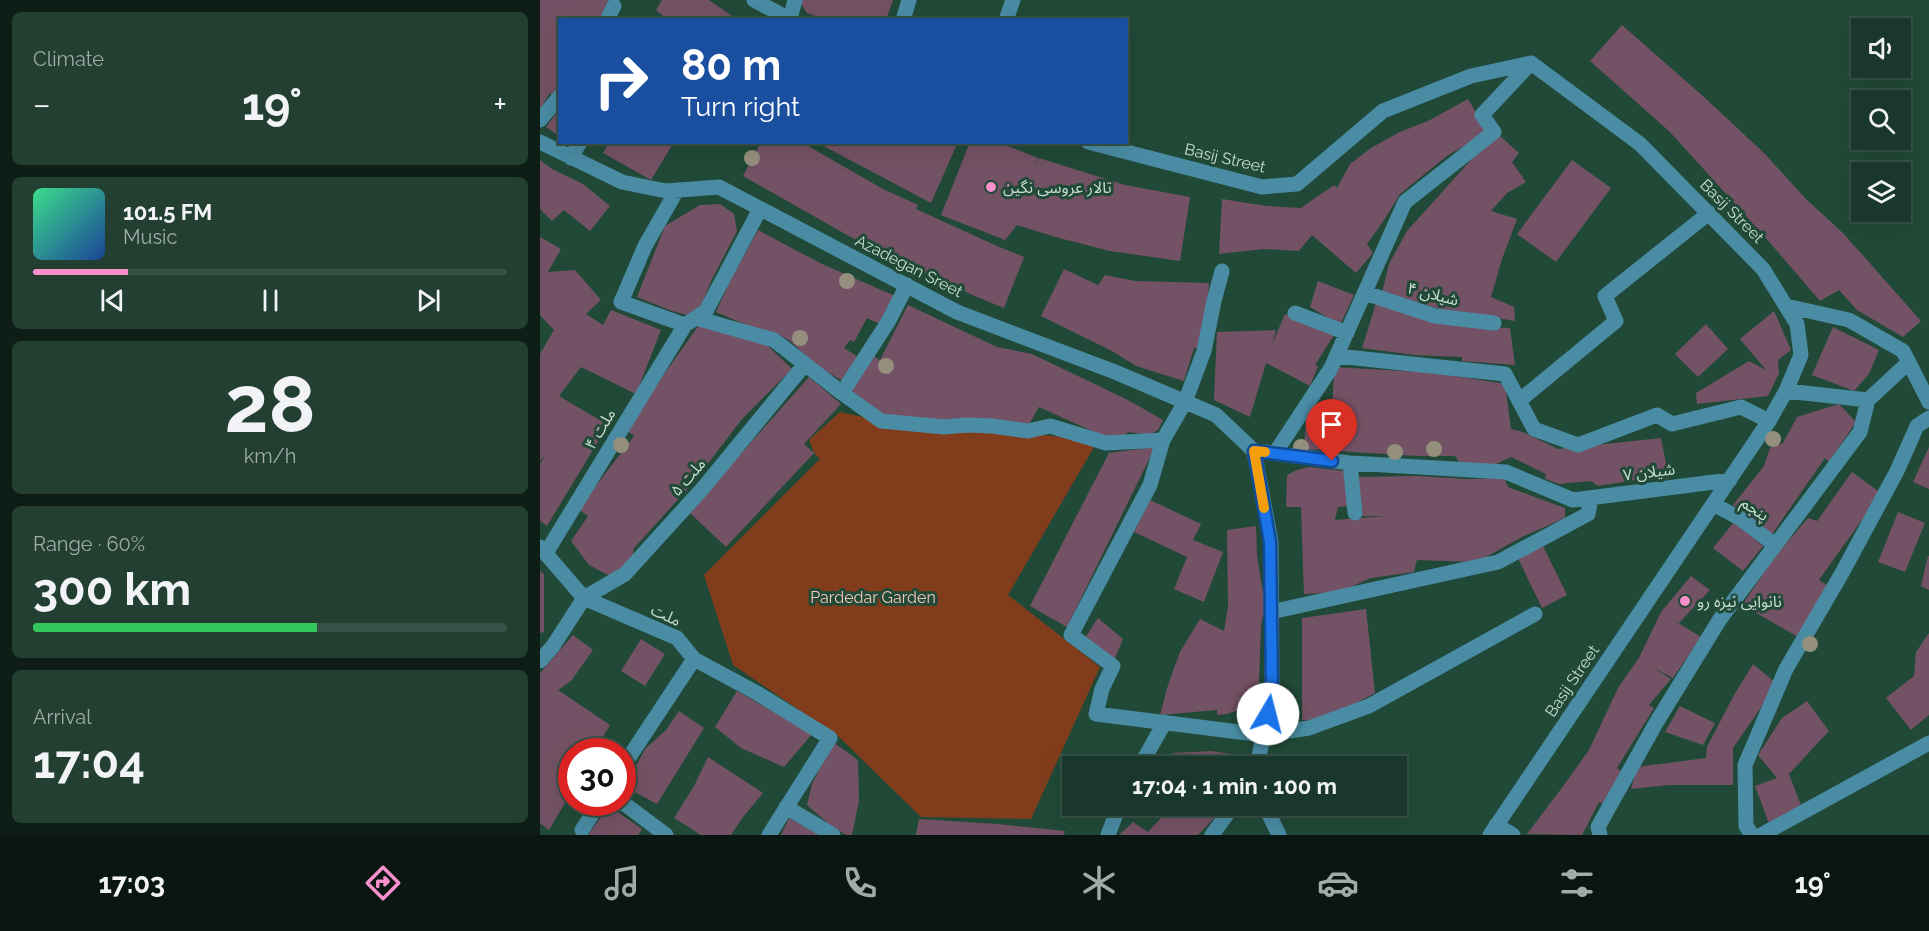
<!DOCTYPE html>
<html lang="en">
<head>
<meta charset="utf-8">
<style>
  body { margin:0; font-family:Raleway,"Noto Sans Arabic",sans-serif; background:#223f32; color:#f1f3f6; height:100vh; display:flex; flex-direction:column; font-size:22px; white-space:nowrap }
  * { box-sizing:border-box; margin:0 }
  p { font-size:20px; color:#9faca8 }
  .icon { flex:none; width:33px; height:33px; fill:none; stroke:currentColor; stroke-width:2; stroke-linecap:round; stroke-linejoin:round }
  .map { position:relative; flex:1; overflow:hidden }
  .details { display:flex; flex-direction:column; gap:12px; padding:12px; background:#0e1e17; width:540px }
  .details>* { flex:none }
  .banner { position:absolute; left:18px; top:18px; width:570px; height:126px; border-radius:0px; box-shadow:0 6px 24px #0002,0 0 0 2px #375147; background:#1a4fa0; color:#fff; overflow:hidden }
  .buttons { position:absolute; left:1311px; top:18px; display:grid; gap:12px }
  .buttons a { display:grid; place-items:center; width:60px; height:60px; border-radius:0px; background:#19372a; box-shadow:0 6px 24px #0002,0 0 0 2px #375147; font-size:30px }
  .speed { position:absolute; left:18px; top:738px; display:flex; gap:12px; font-size:30px; font-weight:700; text-align:center }
  .speed>* { display:grid; place-content:center; width:78px; height:78px; border-radius:50%; background:#19372a; box-shadow:0 6px 24px #0002,0 0 0 2px #375147; line-height:1 }
  .speed .limit { border:9px solid #d22; background:#fff; color:#111 }
  .pin { position:absolute; display:grid; place-items:center; width:51px; height:51px; color:#fff; margin:-62px -26px; border-radius:50% 50% 50% 0; rotate:-45deg; box-shadow:0 0 6px #0007 }
  .pin .icon { rotate:45deg }
  .me { position:absolute; width:66px; margin:-33px; rotate:8deg; stroke-linejoin:round; filter:drop-shadow(0 0 4px #0008) }
  .turn { display:flex; align-items:center; gap:21px; height:126px; padding:0 24px; font-size:27px }
  .turn .icon { width:78px; height:78px; stroke-width:2.5 }
  .turn b { display:block; font-size:42px; line-height:51px }
  .big { font-size:45px; font-weight:700; line-height:1.1 }
  .details .widget { flex:1; display:flex; flex-direction:column; justify-content:center; gap:9px; min-width:0; padding:0 21px; border-radius:9px; background:#223f32 }
  .details .dial { align-items:center; gap:0 }
  .dial b { font-size:78px; line-height:1 }
  .song { display:flex; align-items:center; gap:18px }
  .cover { width:72px; height:72px; border-radius:9px; background:linear-gradient(135deg,hsl(150 70% 55%),hsl(220 70% 35%)) }
  .played { height:6px; border-radius:3px; background:linear-gradient(90deg,#f790cd 20%,#375147 20%) }
  .keys { display:flex; justify-content:space-around; direction:ltr }
  .heat { display:flex; justify-content:space-between; align-items:center; font-size:33px; direction:ltr }
  .charge { height:9px; border-radius:4px; background:linear-gradient(90deg,#34c759 60%,#375147 0) }
  .trip { position:absolute; left:522px; top:756px; width:345px; height:60px; border-radius:0px; background:#19372a; box-shadow:0 6px 24px #0002,0 0 0 2px #375147; font-weight:700; line-height:60px; text-align:center }
  .tab-bar { display:flex; height:96px; justify-content:space-around; align-items:center; background:#0a1611; color:#9faca8 }
  .tab-bar .icon { width:42px; height:42px }
  .tab-bar .current { color:#f790cd }
  .tab-bar b { font-size:27px; color:#f1f3f6 }
  main { display:flex; flex:1; min-height:0 }
  .map>svg:first-child { display:block }
  .green { fill:#813d1b }
  .building { fill:#745265 }
  .lines { fill:none; stroke-linecap:round; stroke-linejoin:round }
  .minor { stroke:#498ca4; stroke-width:15 }
  .tree { fill:#958f7d }
  .route-casing { stroke:#114b97; stroke-width:15 }
  .route { stroke:#1a73e8; stroke-width:10 }
  .slow { stroke:#f59e0b; stroke-width:10 }
  .poi-dot { fill:#f790cd; stroke:#214938; stroke-width:2 }
  .labels { text-anchor:middle; dominant-baseline:central; stroke-width:6; stroke-linejoin:round; paint-order:stroke }
  .street-label { font-size:16px; fill:#c7ddd2; stroke:#214938 }
  .poi-label { font-size:16px; fill:#c7ddd2; stroke:#214938; text-anchor:start }
  .park-label { font-size:16px; fill:#f4c8b5; stroke:#214938 }
</style>
</head>
<body>
<main>
<section class="details">
<div class="widget"><p>Climate</p>
<div class="heat"><a>−</a><b class="big">19°</b><a>+</a></div>
</div>
<div class="widget">
<div class="song"><i class="cover"></i><div><b>101.5 FM</b><p>Music</p></div></div>
<div class="played"></div>
<div class="keys"><svg class="icon" aria-label="previous" viewBox="0 0 24 24"><path d="M18 5L8 12l10 7zM5 5v14"/></svg><svg class="icon" aria-label="pause" viewBox="0 0 24 24"><path d="M8 5v14M16 5v14"/></svg><svg class="icon" aria-label="next" viewBox="0 0 24 24"><path d="M6 5l10 7-10 7zM19 5v14"/></svg></div>
</div>
<div class="widget dial"><b>28</b><p>km/h</p></div>
<div class="widget"><p>Range · 60%</p><b class="big">300 km</b><div class="charge"></div></div>
<div class="widget"><p>Arrival</p><b class="big">17:04</b></div>
</section>
<div class="map">
<svg width="1389" height="835" viewBox="0 0 1389 835">
  <rect width="100%" height="100%" fill="#214938"/>
  <path class="green" d="M300 412 341 421 558 440 468 595 560 667 491 819 381 817 299 737 193 665 164 575 280 459 274 453 269 440Z"/>
  <path class="building" d="M0 0H73L62 20H20V89L15 97 10 93 0 109Z
    M122 0H169L198 20H128L116 10Z
    M263 0H353L346 20H287L267 13 261 4Z
    M1082 25 1164 97 1225 154 1266 199 1303 233 1381 321 1363 337 1317 310 1299 290 1280 301 1225 237 1130 132 1050 61Z
    M928 99 948 133 908 155 860 194 844 220 827 244 833 253 816 273 772 235 759 251 724 249 679 254 682 199 726 206 761 208 794 185 797 188 810 164 831 148 860 132 888 121Z
    M20 108V137L6 127Z
    M959 135 979 153 972 162 986 182 967 193 951 211 977 219 962 259 951 297 974 307 975 321 945 316 913 313 842 292 849 264 867 231 931 160Z
    M69 142H134L111 180 63 153Z
    M221 142H261L343 189 378 205 376 209 457 246 484 257 464 308 437 297 330 248 203 176Z
    M276 142H418L391 203Z
    M430 142H458L498 158 496 165 499 158 585 185 650 197 640 261 570 251 519 238 477 225 465 240 401 215Z
    M0 160 12 169 43 184 70 206 50 231 24 210 12 221 0 209Z
    M1032 160 1071 188 1016 262 977 234Z
    M180 204 194 214 197 231 172 279 159 311 151 316 132 311 97 297 125 226 160 205Z
    M218 230 282 264 355 296 342 325 327 318 314 342 310 340 304 348 318 357 303 381 277 366 250 341 240 335 216 329 176 312 190 281Z
    M0 237 21 249 8 272 35 270 61 300 46 314 63 325 71 310 121 330 96 394 41 367 19 396 68 425 7 526 0 521V464L5 455 0 461V354L14 330 0 315Z
    M524 269 558 285 565 275 595 281 669 283 667 312 658 349 654 348 644 381 596 366 572 351 501 316Z
    M778 281 814 295 800 325 770 307Z
    M836 303 925 326 970 328 975 365 922 361V357L874 355 822 348Z
    M368 305 457 347 492 354 588 400 623 420 618 430 609 435 588 432 583 438 570 439 499 407 487 428 457 419 415 422 341 414 304 391 329 353 340 360Z
    M1234 311 1251 350 1238 360 1239 373 1228 396 1157 404 1156 393 1209 361 1226 370 1200 339Z
    M745 314 794 335 775 365 778 366 770 386 726 363 710 417 674 400 677 332 736 330 732 344Z
    M1166 324 1188 349 1158 377 1135 354Z
    M159 325 226 344 252 369 202 419 153 483 94 548 92 558 85 567 70 576 49 565 31 541 48 516 38 509 94 436 85 429Z
    M1293 327 1339 350 1329 374 1314 391 1272 375Z
    M794 367 896 373 965 384 971 429 983 432 1018 449 1121 438 1129 479 1096 480 1058 486 1051 481 1019 484 1005 479 1006 474 971 457 956 464 921 465 915 456H878L764 449 766 416 792 417Z
    M269 377 301 404 264 444 274 453 186 547 149 512Z
    M1299 404 1316 422 1289 462 1285 458 1230 537 1193 505 1224 466 1230 448 1243 443 1257 417Z
    M615 447 527 627 490 606 569 453Z
    M1389 447V489L1373 482Z
    M769 467 805 471 811 506 798 507 795 520 845 516H822L817 477 876 476 928 479 964 478 968 487 1025 508V518L982 537 937 562 877 560 874 572 831 578 799 592 764 594 761 507H746L747 475 757 470Z
    M1312 472 1341 493 1279 580 1293 589 1260 638 1202 605 1236 555 1268 518 1277 521Z
    M610 500 661 524 653 540 683 552 664 602 634 589 647 557 594 532Z
    M1358 512 1385 523 1365 572 1338 562Z
    M1194 522 1223 546 1203 571 1173 548Z
    M716 526 717 556 725 604 721 626 719 683 714 702 705 708 687 714 677 715V710L620 715 628 685 640 652 660 619 684 631 688 606 687 530Z
    M1000 540 1027 595 1002 608 975 552Z
    M1388 556H1389V590L1381 586Z
    M0 571 4 574V632L0 633Z
    M1151 576 1170 590 1139 623 1130 618 1161 637 1133 678 1112 667 1131 679 1109 705 1114 708 1077 768 1081 771 1064 804 1059 802 1042 835 987 834 1024 785 1049 750 1079 686 1099 658 1121 612Z
    M826 609 835 693 801 711 773 721 762 720V618Z
    M558 618 583 639 574 660 545 638Z
    M1389 633V715L1371 730 1346 698 1374 676 1376 652Z
    M33 635 53 650 31 681 18 690 70 725 54 752H32V791L9 830 0 823V673Z
    M101 639 125 654 105 686 81 671Z
    M1213 664 1237 684 1193 748V785H1128L1091 789 1097 767 1166 758 1167 747 1194 695Z
    M197 691 272 734 244 767 201 748 175 727Z
    M1267 701 1289 731 1249 774 1265 816 1231 829 1215 786 1237 778 1218 755 1242 718Z
    M1140 706 1175 723 1163 745 1125 732Z
    M139 711 164 728 117 804 85 787 105 749 126 730Z
    M293 742 318 760 319 801 312 835H306L289 824 267 805 272 784Z
    M671 751 706 756 705 766H626L633 753Z
    M168 757 223 793 203 817 191 835H161L134 818 154 786Z
    M69 806 102 829 98 835H48Z
    M632 806H686L658 835H579L593 822 608 832Z
    M249 818 279 835H241Z
    M379 819 457 824 525 831 524 835H376Z"/>
  <g class="lines">
    <path class="minor" d="M214 0 251 20
      M250 19 255 0
      M67 20 74 6
      M363 20 369 0
      M466 20 473 0
      M0 120 20 96
      M0 142 82 182 126 191 179 187 417 312 575 372 676 415 714 451
      M548 142 722 187 757 184 843 111 931 76 991 63 1100 144 1223 269 1257 324 1261 355 1246 391 1229 421 950 835
      M31 158 40 142
      M137 190 105 246 81 302 145 325
      M682 271 674 301 664 351 645 402 623 440 610 485 531 635 573 666 562 689 556 714 723 735 769 728 829 706 995 614
      M825 293 895 316 954 323
      M1246 306 1309 320 1363 351 1389 402
      M755 313 807 333
      M156 318 234 340 302 393 348 322 367 285
      M797 356 965 374 994 429 1038 445 1117 415 1132 424 1201 407 1229 421
      M1246 391 1328 400 1369 362
      M302 393 341 421 404 427 427 425 452 426 488 431 510 426 566 443 623 440
      M979 401 1076 321 1065 296 1169 213
      M714 451 731 542 732 694 717 766
      M726 452 810 463 966 472 1033 500 1190 480
      M735 453 791 368 865 202 954 132 942 115 991 63
      M810 463 815 513
      M1173 504 1201 519 1235 545
      M0 547 44 598 137 638 154 659 217 693 290 738 229 835
      M6 553 145 325 166 311 220 209
      M731 612 958 562 1048 514 1051 498
      M0 661 13 646 44 598 85 574 164 487 265 364
      M600 766 625 722
      M82 768 154 659
      M82 802 126 835
      M725 806 739 835
      M246 807 293 835
      M956 825 973 835
      M42 830 60 802
      M568 835 579 806
      M672 835 693 806
      M1060 835 1058 827 1116 723 1180 619 1320 432 1328 400
      M1212 835 1206 826 1205 765 1246 669 1302 573 1357 471 1377 426 1389 418
      M1221 835 1389 743"/>
  </g>
  <g class="tree">
    <circle cx="212" cy="158" r="8"/>
    <circle cx="307" cy="281" r="8"/>
    <circle cx="260" cy="338" r="8"/>
    <circle cx="346" cy="366" r="8"/>
    <circle cx="1233" cy="439" r="8"/>
    <circle cx="81" cy="445" r="8"/>
    <circle cx="761" cy="447" r="8"/>
    <circle cx="894" cy="449" r="8"/>
    <circle cx="855" cy="452" r="8"/>
    <circle cx="1270" cy="644" r="8"/>
  </g>
  <g class="lines">
    <defs>
      <path id="route" d="M728 714 732 693 730 542 714 451 792 461"/>
    </defs>
    <use href="#route" class="route-casing"/>
    <use href="#route" class="route"/>
    <path class="slow" d="M724 508 714 451 725 452"/>
  </g>
  <g class="poi-dot">
    <circle cx="451" cy="187" r="6"/>
    <circle cx="1145" cy="601" r="6"/>
  </g>
  <g class="labels">
    <g class="street-label">
      <text transform="translate(685 158) rotate(13)">Basij Street</text>
      <text transform="translate(1192 211) rotate(45)">Basij Street</text>
      <text transform="translate(369 266) rotate(27)">Azadegan Sreet</text>
      <text transform="translate(893 294) rotate(14)">شیلان ۴</text>
      <text transform="translate(60 429) rotate(-59)">ملت ۴</text>
      <text transform="translate(1109 472) rotate(-7)">شیلان ۷</text>
      <text transform="translate(148 477) rotate(-49)">ملت ۵</text>
      <text transform="translate(1215 509) rotate(34)">پنجم</text>
      <text transform="translate(126 615) rotate(25)">ملت</text>
      <text transform="translate(1032 681) rotate(-56)">Basij Street</text>
    </g>
    <g class="poi-label">
      <text x="463" y="187">تالار عروسی نگین</text>
      <text x="1157" y="601">نانوایی نیزه رو</text>
    </g>
    <g class="park-label">
      <text x="333" y="597">Pardedar Garden</text>
    </g>
  </g>
</svg>
<div class="buttons">
<a><svg class="icon" aria-label="sound" viewBox="0 0 24 24"><path d="M4 9h4l5-4v14l-5-4H4zM17 9q2 3 0 6"/></svg></a>
<a><svg class="icon" aria-label="search" viewBox="0 0 24 24"><circle cx="10" cy="10" r="6"/><path d="M15 15l6 6"/></svg></a>
<a><svg class="icon" aria-label="layers" viewBox="0 0 24 24"><path d="M12 4l9 5-9 5-9-5zM3 14l9 5 9-5"/></svg></a>
</div>
<div class="speed"><div class="limit">30</div></div>
<div class="pin" style="left:792px;top:461px;background:#d93025"><svg class="icon" aria-label="arrive" viewBox="0 0 24 24"><path d="M6 21V4h12l-3 4 3 4H6"/></svg></div>
<svg class="me" style="left:728px;top:714px" viewBox="-20 -20 40 40"><circle r="19" fill="#fff"/><path d="M0-13L10 11 0 6-10 11z" fill="#1a73e8"/></svg>
<div class="trip">17:04 · 1 min · 100 m</div>
<div class="banner">
<div class="turn"><svg class="icon" aria-label="right" viewBox="0 0 24 24"><path d="M7 20v-9h11M14 6l5 5-5 5"/></svg><div><b>80 m</b>Turn right</div></div>
</div>
</div>
</main>
<nav class="tab-bar">
<b>17:03</b>
<svg class="icon current" aria-label="directions" viewBox="0 0 24 24"><path d="M12 3l9 9-9 9-9-9zM9 14v-3h6M13 9l2 2-2 2"/></svg>
<svg class="icon" aria-label="music" viewBox="0 0 24 24"><path d="M9 18V5l10-2v13"/><circle cx="6" cy="18" r="3"/><circle cx="16" cy="16" r="3"/></svg>
<svg class="icon" aria-label="phone" viewBox="0 0 24 24"><path d="M5 4h4l2 5-3 2q2 4 5 5l2-3 5 2v4C11 20 4 13 5 4z"/></svg>
<svg class="icon" aria-label="climate" viewBox="0 0 24 24"><path d="M12 3v18M4 7l16 10M4 17L20 7"/></svg>
<svg class="icon" aria-label="car" viewBox="0 0 24 24"><path d="M5 17H2v-5l4-1 3-4h7l3 4 3 1v5h-3M9 17h6M6 11h13"/><circle cx="7" cy="17" r="2"/><circle cx="17" cy="17" r="2"/></svg>
<svg class="icon" aria-label="filters" viewBox="0 0 24 24"><path d="M4 7h16M4 17h16"/><circle cx="9" cy="7" r="2"/><circle cx="15" cy="17" r="2"/></svg>
<b>19°</b>
</nav>
</body>
</html>
